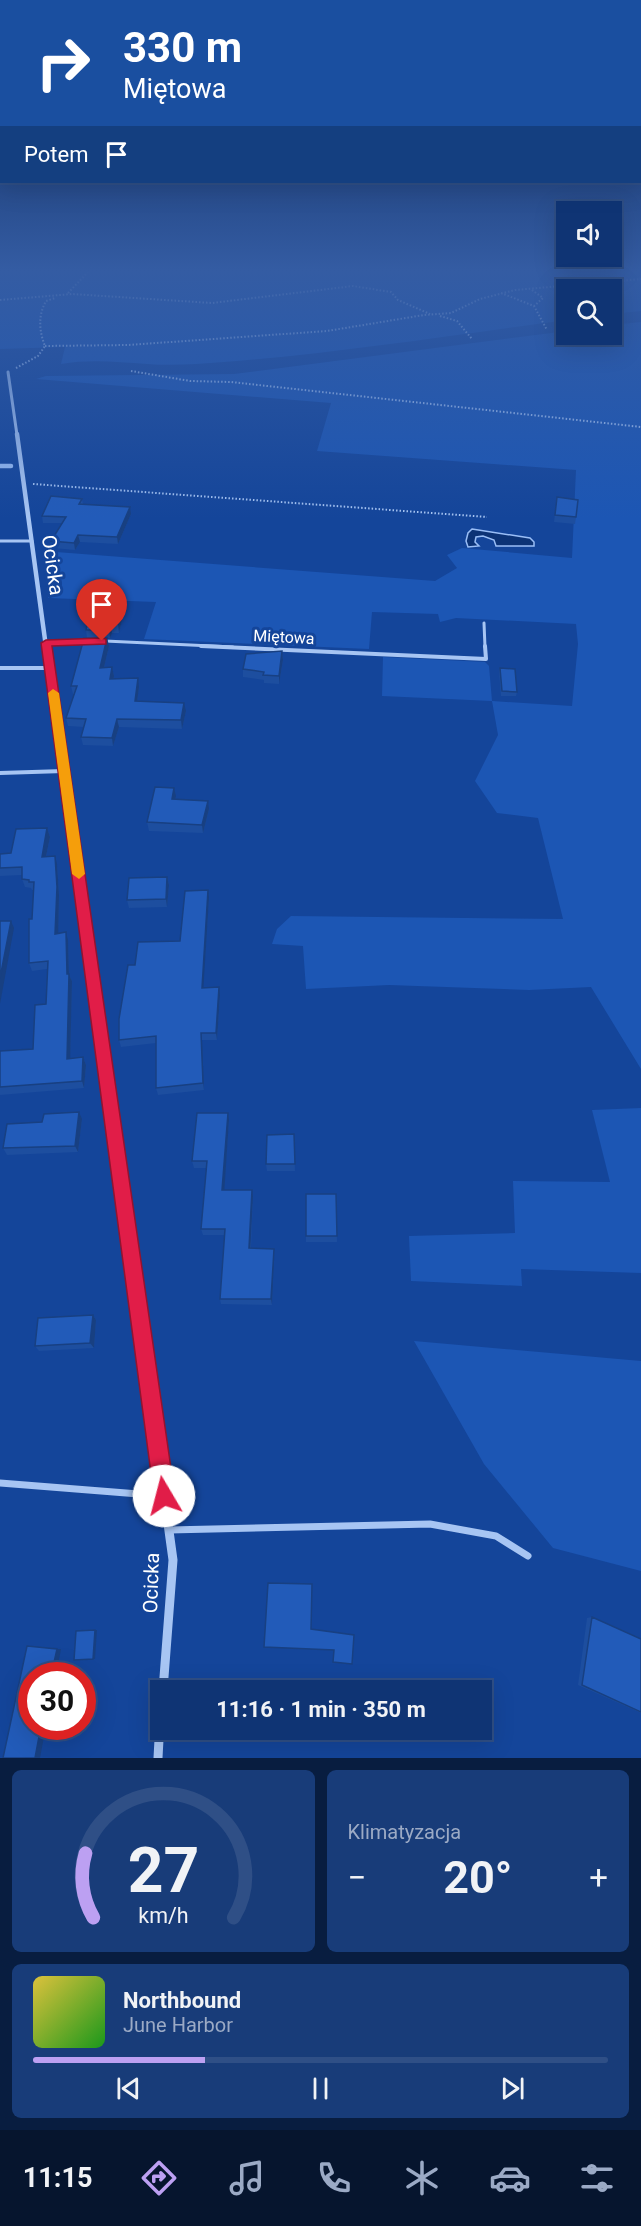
<!DOCTYPE html>
<html lang="pl">
<head>
<meta charset="utf-8">
<style>
  body { margin:0; font-family:Roboto,sans-serif; background:#183c79; color:#f1f3f6; height:100vh; display:flex; flex-direction:column; font-size:22px; white-space:nowrap }
  * { box-sizing:border-box; margin:0 }
  p { font-size:20px; color:#9baac5 }
  .icon { flex:none; width:33px; height:33px; fill:none; stroke:currentColor; stroke-width:2; stroke-linecap:round; stroke-linejoin:round }
  .map { position:relative; height:1758px; overflow:hidden }
  .details { display:flex; flex-direction:column; gap:12px; padding:12px; background:#081d40; flex:1 }
  .details>* { flex:none }
  .banner { position:absolute; left:0px; top:0px; width:642px; height:183px; box-shadow:0 6px 24px #0002,0 0 0 2px #2f4f86; background:#1a4fa0; color:#fff; overflow:hidden }
  .tools { position:absolute; left:556px; top:201px; display:grid; gap:12px }
  .tools a { display:grid; place-items:center; width:66px; height:66px; border-radius:0px; background:#0f3474; box-shadow:0 6px 24px #0002,0 0 0 2px #2f4f86; font-size:30px }
  .speed { position:absolute; left:18px; top:1662px; display:flex; gap:12px; font-size:30px; font-weight:700; text-align:center }
  .speed>* { display:grid; place-content:center; width:78px; height:78px; border-radius:50%; background:#0f3474; box-shadow:0 6px 24px #0002,0 0 0 2px #2f4f86; line-height:1 }
  .speed .limit { border:9px solid #d22; background:#fff; color:#111 }
  .pin { position:absolute; display:grid; place-items:center; width:51px; height:51px; color:#fff; margin:-62px -26px; border-radius:50% 50% 50% 0; rotate:-45deg; box-shadow:0 0 6px #0007 }
  .pin .icon { rotate:45deg }
  .me { position:absolute; width:66px; margin:-33px; rotate:352deg; stroke-linejoin:round; filter:drop-shadow(0 0 4px #0008) }
  .turn { display:flex; align-items:center; gap:21px; height:126px; padding:0 24px; font-size:27px }
  .turn .icon { width:78px; height:78px; stroke-width:2.5 }
  .turn b { display:block; font-size:42px; line-height:51px }
  .then { display:flex; align-items:center; height:57px; padding:0 24px; background:#0003; gap:12px; font-size:22px }
  .big { font-size:45px; font-weight:700; line-height:1.1 }
  .details .tile { flex:1; display:flex; flex-direction:column; justify-content:center; gap:9px; min-width:0; padding:0 21px; border-radius:9px; background:#183c79 }
  .details .dial { align-items:center; gap:0 }
  .dial svg { height:156px; overflow:visible; fill:none; stroke:#2f4f86; stroke-width:7; stroke-linecap:round; text-anchor:middle }
  .dial text { fill:#f1f3f6; stroke:none }
  .song { display:flex; align-items:center; gap:18px }
  .cover { width:72px; height:72px; border-radius:9px; background:linear-gradient(135deg,hsl(50 70% 55%),hsl(120 70% 35%)) }
  .played { height:6px; border-radius:3px; background:linear-gradient(90deg,#bca0f2 30%,#2f4f86 30%) }
  .keys { display:flex; justify-content:space-around; direction:ltr }
  .heat { display:flex; justify-content:space-between; align-items:center; font-size:33px; direction:ltr }
  .details .tiles { flex:1; display:grid; gap:12px; grid-template-columns:1fr 1fr }
  .tile:last-child { grid-column:span 2 }
  .trip { position:absolute; left:150px; top:1680px; width:342px; height:60px; border-radius:0px; background:#0f3474; box-shadow:0 6px 24px #0002,0 0 0 2px #2f4f86; font-weight:700; line-height:60px; text-align:center }
  .menu { display:flex; height:96px; justify-content:space-around; align-items:center; background:#06152e; color:#9baac5 }
  .menu .icon { width:42px; height:42px }
  .menu .active { color:#bca0f2 }
  .menu b { font-size:27px; color:#f1f3f6 }
  .map>svg:first-child { display:block }
  .green { fill:#1c56b4 }
  .water { fill:#0c3376; stroke:#9abef6; stroke-width:1.5 }
  .lines { fill:none; stroke-linecap:round; stroke-linejoin:round }
  .stream { stroke:#9abef6; stroke-width:4.5 }
  .path { stroke:#a7c5f3; stroke-width:2; stroke-dasharray:1.5 2; stroke-linecap:butt }
  .service-far2 { stroke:#a7c5f3; stroke-width:3 }
  .service-far1 { stroke:#a7c5f3; stroke-width:4 }
  .service { stroke:#a7c5f3; stroke-width:7 }
  .minor-far4 { stroke:#a7c5f3; stroke-width:3 }
  .minor-far3 { stroke:#a7c5f3; stroke-width:4.5 }
  .minor-far2 { stroke:#a7c5f3; stroke-width:5 }
  .minor-far1 { stroke:#a7c5f3; stroke-width:8 }
  .minor { stroke:#a7c5f3; stroke-width:9 }
  .wall { fill:#1d4e9f }
  .shaded-wall { fill:#184082 }
  .building { fill:#225bb9; stroke:#184082; stroke-width:1.5 }
  .route { fill:#e11d48; stroke:#92132f; stroke-width:1.5 }
  .slow { fill:#f59e0b }
  .labels { text-anchor:middle; dominant-baseline:central; stroke-width:6; stroke-linejoin:round; paint-order:stroke }
  .far-street-label { font-size:16px; fill:#fff; stroke:#14459a }
  .street-label { font-size:20px; fill:#fff; stroke:#14459a }
</style>
</head>
<body>
<div class="map">
<svg width="641" height="1758" viewBox="0 0 641 1758">
  <rect width="100%" height="100%" fill="#14459a"/>
  <path class="green" d="M641 272V311L612 314V290H567V320C453 335 339 353 224 362 199 364 172 366 147 364 117 362 90 359 61 364L65 347 0 349V272Z
    M641 322V1069L591 987 529 990 389 985 306 989 303 946 272 944 277 929 291 916 563 919 538 818 497 813 475 781 498 735 492 701 382 696 383 657 485 662 489 666 492 701 572 706 578 644 576 624 456 618 440 622 438 614 372 612 369 649 144 639 156 602 48 598 43 551 435 581 457 568 447 555 462 548 572 558 576 470 317 451 331 403 36 379 46 376 234 374 567 331V334H612V325Z
    M641 1108V1273L521 1269 522 1286 411 1281 409 1236 515 1233 513 1181 610 1182 592 1110Z
    M414 1341 641 1361V1571L553 1548 484 1464Z"/>
  <path class="water" d="M472 529 530 538 534 542V546H496L494 540 483 536 476 537 475 542 479 546 468 547 466 541 468 533Z"/>
  <g class="lines">
    <path class="stream" d="M0 466H11"/>
    <path class="path" d="M532 290 543 298 534 306
      M68 293 88 272
      M501 293 534 306 547 330
      M0 300 72 294 212 303 353 286 391 292 398 300 430 314
      M440 316 457 321 472 339
      M45 346 128 345 327 331 424 315 451 313 480 299 515 290 641 279
      M16 368 38 356 45 346C39 331 38 315 46 301L55 298
      M131 371 190 381 231 382 641 427
      M33 484 487 517"/>
    <path class="service-far2" d="M0 541H32
      M484 623 485 647
      M105 641 233 647
      M46 643 87 642"/>
    <path class="service-far1" d="M201 646 486 659 485 646
      M0 668H50
      M0 773 64 771"/>
    <path class="service" d="M0 1483 164 1496
      M169 1530 430 1524 496 1536 528 1556"/>
    <path class="minor-far4" d="M8 372 17 435"/>
    <path class="minor-far3" d="M17 434 46 647"/>
    <path class="minor-far2" d="M46 646 85 924"/>
    <path class="minor-far1" d="M84 922 135 1286"/>
    <path class="minor" d="M135 1284 173 1560 163 1690
      M158 1758 160 1721"/>
  </g>
  <path class="wall" d="M557 497 576 517 575 524 554 522Z
    M82 499 83 504 131 514 118 544 80 542 75 550 53 548 51 541 62 523H43L42 516Z
    M123 599 125 607 119 633H112L110 638H107L109 646 104 668 112 667 114 676 113 679 139 687 137 701 186 711 182 729 119 727 113 746 83 745 81 737 84 727 68 726 66 718 74 694H73L71 686 87 638 86 630 96 615Z
    M282 651 283 660 279 684 264 683V680L243 677V669Z
    M500 668 517 692 516 696H501L499 672Z
    M174 788 175 799 209 809 203 833 149 831 147 822Z
    M47 828 50 837 46 857 57 864 59 895 58 933 68 940 69 975 72 981 70 1059 83 1057 86 1065 84 1088 0 1095V1051L33 1049 46 1004 47 969 32 971 29 963 34 890H32L31 888 25 887 22 879V875L0 876V854L11 853Z
    M167 877 169 885 167 907 129 908 127 900Z
    M209 898 203 988 220 995 217 1040H202L204 1090 158 1095 156 1088V1043L121 1047 119 1040 135 965 180 941Z
    M228 1113 229 1120 224 1190 253 1196 251 1248 274 1249V1255L272 1305 221 1304 220 1299 225 1235H203L201 1229 206 1168H194L192 1161Z
    M82 1119 78 1152 7 1155 3 1148 42 1122Z
    M294 1134 295 1171H267L266 1164Z
    M306 1194H336L337 1242H306Z
    M93 1315 96 1320 94 1348 39 1351 35 1346Z
    M592 1617 641 1639V1713L578 1685 587 1618Z"/>
  <path class="shaded-wall" d="M130 507 131 514 118 544 117 537Z
    M78 535 80 542 75 550 74 543Z
    M123 599 125 607 119 633 118 624Z
    M110 624 112 633 110 638 109 630Z
    M107 638 109 646 102 676 100 668Z
    M282 651 283 660 279 684V676Z
    M112 667 114 676 112 688 110 679Z
    M138 678 139 687 136 710 135 701Z
    M184 703 186 711 182 729 181 720Z
    M117 719 119 727 113 746 112 738Z
    M174 788 176 796 173 807 172 799Z
    M208 801 209 809 203 833 202 825Z
    M47 828 50 837 44 866 42 857Z
    M55 856 57 864 59 895 58 942 55 934Z
    M167 877 169 885 167 907 166 899Z
    M208 890 209 898 203 995 202 988Z
    M11 921 14 928 0 1004V978Z
    M66 932 68 940 69 975 72 981 70 1066 67 1059Z
    M219 987 220 995 217 1040 216 1033Z
    M201 1033 202 1040 204 1090 203 1083Z
    M83 1057 86 1065 84 1088 82 1081Z
    M79 1112 82 1119 78 1152 75 1146Z
    M228 1113 229 1120 224 1196 222 1190Z
    M252 1190 253 1196 250 1254 249 1248Z
    M274 1249V1255L272 1305 271 1299Z
    M93 1315 96 1320 94 1348 90 1343Z
    M95 1630H97L95 1659H93Z
    M57 1649H61L56 1676H51Z
    M41 1726H46L40 1758H35Z"/>
  <path class="building" d="M51 496 82 499 79 504 130 507 117 537 78 535 74 543 51 541 66 517 42 516Z
    M557 497 578 500 576 517 555 515Z
    M100 599H123L118 624H110L109 630H86L89 615H96Z
    M84 638H107L100 668 112 667 110 679 138 678 135 701 184 703 181 720 117 719 112 738 81 737 86 719 66 718 77 686H71Z
    M282 651 279 676 263 675 264 672 243 669 246 654Z
    M500 668 515 669 517 692 502 691Z
    M155 787 174 788 172 799 208 801 202 825 147 822Z
    M47 828 42 857 55 856 57 887 55 934 66 932 67 974H69L67 1059 83 1057 82 1081 0 1087V1051L33 1049 35 1005 46 1004 48 961 29 963V919H32L34 882H29V880L22 879V867L0 868V854L11 853 16 829Z
    M167 877 166 899 127 900 129 878Z
    M208 890 202 988 219 987 216 1033H201L203 1083 156 1088V1036L119 1040V1019L128 965H135L138 942 180 941 185 891Z
    M0 921H11L0 978Z
    M79 1112 75 1146 3 1148 7 1124 42 1122 44 1114Z
    M197 1113H228L222 1190H252L249 1248 274 1249 271 1299H220L225 1229H201L207 1161H192Z
    M294 1134 295 1164H266L267 1135Z
    M306 1194H336L337 1236H306Z
    M93 1315 90 1343 35 1346 38 1318Z
    M268 1583 312 1584 311 1629 354 1635 352 1664 333 1662 334 1650 264 1647Z
    M592 1617 641 1639V1712L582 1685Z
    M95 1630 93 1659 74 1660 76 1631Z
    M27 1646 57 1649 51 1676H32V1726H41L35 1758H3Z"/>
  <linearGradient id="sky" x2="0" y2="1"><stop stop-color="#0b2655"/><stop offset="0.52" stop-color="#345ca3"/><stop offset="1" stop-color="#345ca3" stop-opacity="0"/></linearGradient>
  <rect width="641" height="519" fill="url(#sky)"/>
  <path class="route" d="M102 638 106 639V644L52 646 175 1496 172 1504 164 1507 157 1504 154 1496 41 643 46 640Z"/>
  <path class="slow" d="M53 689 59 693 85 874 79 879 72 874 48 693Z"/>
  <g class="labels">
    <g class="far-street-label">
      <text transform="translate(284 637) rotate(3)">Miętowa</text>
    </g>
    <g class="street-label">
      <text transform="translate(53 565) rotate(82)">Ocicka</text>
      <text transform="translate(151 1583) rotate(-88)">Ocicka</text>
    </g>
  </g>
</svg>
<div class="tools">
<a><svg class="icon" aria-label="sound" viewBox="0 0 24 24"><path d="M4 9h4l5-4v14l-5-4H4zM17 9q2 3 0 6"/></svg></a>
<a><svg class="icon" aria-label="search" viewBox="0 0 24 24"><circle cx="10" cy="10" r="6"/><path d="M15 15l6 6"/></svg></a>
</div>
<div class="speed"><div class="limit">30</div></div>
<div class="pin" style="left:102px;top:641px;background:#d93025"><svg class="icon" aria-label="arrive" viewBox="0 0 24 24"><path d="M6 21V4h12l-3 4 3 4H6"/></svg></div>
<svg class="me" style="left:164px;top:1496px" viewBox="-20 -20 40 40"><circle r="19" fill="#fff"/><path d="M0-13L10 11 0 6-10 11z" fill="#e11d48"/></svg>
<div class="trip">11:16 · 1 min · 350 m</div>
<div class="banner">
<div class="turn"><svg class="icon" aria-label="right" viewBox="0 0 24 24"><path d="M7 20v-9h11M14 6l5 5-5 5"/></svg><div><b>330 m</b>Miętowa</div></div>
<div class="then">Potem<svg class="icon" aria-label="arrive" viewBox="0 0 24 24"><path d="M6 21V4h12l-3 4 3 4H6"/></svg></div>
</div>
</div>
<section class="details">
<div class="tiles">
<div class="tile dial"><svg viewBox="0 0 100 80">
<path d="M14 69A42 42 0 1 1 86 69"/>
<path d="M14 69A42 42 0 0 1 10 36" stroke="#bca0f2"/>
<text x="50" y="56" font-size="32" font-weight="700">27</text>
<text x="50" y="72" font-size="11">km/h</text>
</svg></div>
<div class="tile"><p>Klimatyzacja</p>
<div class="heat"><a>−</a><b class="big">20°</b><a>+</a></div>
</div>
<div class="tile">
<div class="song"><i class="cover"></i><div><b>Northbound</b><p>June Harbor</p></div></div>
<div class="played"></div>
<div class="keys"><svg class="icon" aria-label="previous" viewBox="0 0 24 24"><path d="M18 5L8 12l10 7zM5 5v14"/></svg><svg class="icon" aria-label="pause" viewBox="0 0 24 24"><path d="M8 5v14M16 5v14"/></svg><svg class="icon" aria-label="next" viewBox="0 0 24 24"><path d="M6 5l10 7-10 7zM19 5v14"/></svg></div>
</div>
</div>
</section>
<nav class="menu">
<b>11:15</b>
<svg class="icon active" aria-label="directions" viewBox="0 0 24 24"><path d="M12 3l9 9-9 9-9-9zM9 14v-3h6M13 9l2 2-2 2"/></svg>
<svg class="icon" aria-label="music" viewBox="0 0 24 24"><path d="M9 18V5l10-2v13"/><circle cx="6" cy="18" r="3"/><circle cx="16" cy="16" r="3"/></svg>
<svg class="icon" aria-label="phone" viewBox="0 0 24 24"><path d="M5 4h4l2 5-3 2q2 4 5 5l2-3 5 2v4C11 20 4 13 5 4z"/></svg>
<svg class="icon" aria-label="climate" viewBox="0 0 24 24"><path d="M12 3v18M4 7l16 10M4 17L20 7"/></svg>
<svg class="icon" aria-label="car" viewBox="0 0 24 24"><path d="M5 17H2v-5l4-1 3-4h7l3 4 3 1v5h-3M9 17h6M6 11h13"/><circle cx="7" cy="17" r="2"/><circle cx="17" cy="17" r="2"/></svg>
<svg class="icon" aria-label="filters" viewBox="0 0 24 24"><path d="M4 7h16M4 17h16"/><circle cx="9" cy="7" r="2"/><circle cx="15" cy="17" r="2"/></svg>
</nav>
</body>
</html>
